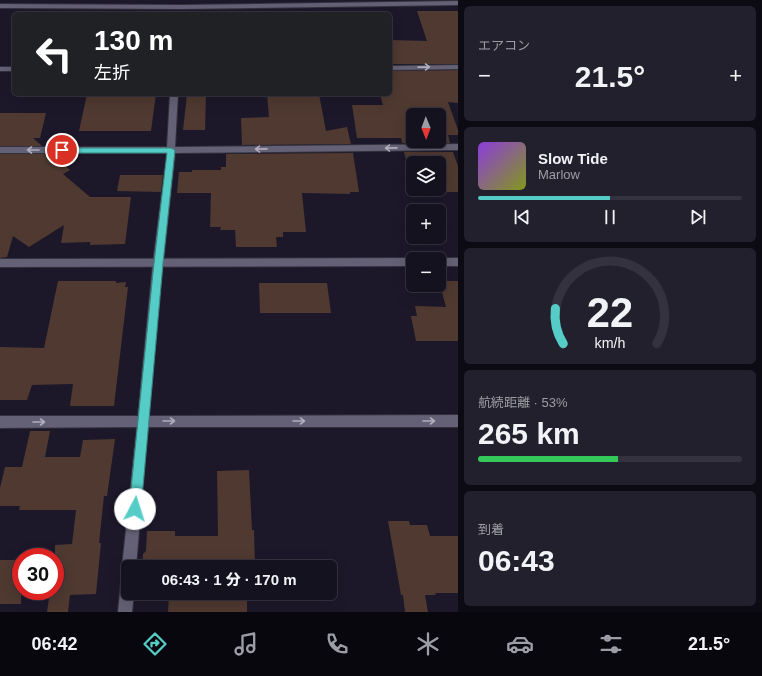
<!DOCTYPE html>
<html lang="ja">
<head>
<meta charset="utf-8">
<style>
  body { margin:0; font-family:Arial,"Noto Sans JP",sans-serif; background:#22202d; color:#f1f3f6; height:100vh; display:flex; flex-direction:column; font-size:15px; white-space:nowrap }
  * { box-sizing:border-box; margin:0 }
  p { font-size:13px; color:#9d9ea5 }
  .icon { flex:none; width:22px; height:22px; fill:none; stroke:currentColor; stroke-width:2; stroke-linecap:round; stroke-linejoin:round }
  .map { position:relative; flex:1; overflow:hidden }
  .sheet { display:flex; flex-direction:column; gap:6px; padding:6px; background:#0c0a12; width:304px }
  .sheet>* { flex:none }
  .guide { position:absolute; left:12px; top:12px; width:380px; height:84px; border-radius:6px; box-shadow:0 4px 16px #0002,0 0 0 1px #34323e; background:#202124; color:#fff; overflow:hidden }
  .needle { width:26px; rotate:179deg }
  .fabs { position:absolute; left:406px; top:108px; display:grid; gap:8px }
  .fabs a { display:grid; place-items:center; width:40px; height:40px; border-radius:6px; background:#151220; box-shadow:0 4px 16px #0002,0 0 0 1px #34323e; font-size:20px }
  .speed { position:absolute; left:12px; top:548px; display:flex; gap:8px; font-size:20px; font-weight:700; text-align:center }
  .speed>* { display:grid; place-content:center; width:52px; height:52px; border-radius:50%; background:#151220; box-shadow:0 4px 16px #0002,0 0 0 1px #34323e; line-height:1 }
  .speed .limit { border:6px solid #d22; background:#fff; color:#111 }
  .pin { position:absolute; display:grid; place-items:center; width:34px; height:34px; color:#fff; margin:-17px; border:2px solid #fff; border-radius:50%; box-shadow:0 1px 4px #0007 }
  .me { position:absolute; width:44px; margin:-22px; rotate:5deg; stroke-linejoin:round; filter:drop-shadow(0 0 3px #0008) }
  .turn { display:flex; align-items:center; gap:14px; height:84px; padding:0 16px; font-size:18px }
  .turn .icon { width:52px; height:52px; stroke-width:2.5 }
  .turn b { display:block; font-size:28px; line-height:34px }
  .big { font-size:30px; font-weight:800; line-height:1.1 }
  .sheet .widget { flex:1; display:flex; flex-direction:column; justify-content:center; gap:6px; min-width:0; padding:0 14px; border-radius:6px; background:#22202d }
  .sheet .dial { align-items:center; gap:0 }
  .dial svg { height:104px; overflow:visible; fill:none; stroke:#34323e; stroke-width:7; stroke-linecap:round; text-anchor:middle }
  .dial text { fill:#f1f3f6; stroke:none }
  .song { display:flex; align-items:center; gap:12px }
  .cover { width:48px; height:48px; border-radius:6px; background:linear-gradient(135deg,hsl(270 70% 55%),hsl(70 70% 35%)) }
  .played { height:4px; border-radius:2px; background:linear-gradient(90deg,#55cdc6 50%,#34323e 50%) }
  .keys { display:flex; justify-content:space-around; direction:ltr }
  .heat { display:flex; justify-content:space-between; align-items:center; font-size:22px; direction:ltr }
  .charge { height:6px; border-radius:3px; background:linear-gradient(90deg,#34c759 53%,#34323e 0) }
  .trip { position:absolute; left:121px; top:560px; width:216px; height:40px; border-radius:6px; background:#151220; box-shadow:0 4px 16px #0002,0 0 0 1px #34323e; font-weight:800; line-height:40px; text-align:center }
  .tabs { display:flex; height:64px; justify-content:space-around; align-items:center; background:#08070d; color:#9d9ea5 }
  .tabs .icon { width:28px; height:28px }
  .tabs .on { color:#55cdc6 }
  .tabs b { font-size:18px; color:#f1f3f6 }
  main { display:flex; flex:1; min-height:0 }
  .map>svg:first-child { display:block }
  .building { fill:#4f3931; fill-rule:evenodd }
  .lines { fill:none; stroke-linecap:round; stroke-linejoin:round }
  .minor-casing { stroke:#33313e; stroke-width:2 }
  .tertiary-casing { stroke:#33313e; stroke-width:2 }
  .minor { fill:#646075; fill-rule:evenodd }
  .tertiary { fill:#646075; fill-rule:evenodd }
  .oneway { stroke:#b0aebd }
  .route { fill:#55cdc6; stroke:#378581 }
</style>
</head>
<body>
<main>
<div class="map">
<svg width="458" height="612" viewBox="0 0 458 612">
  <rect width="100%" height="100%" fill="#1c182a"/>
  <path class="building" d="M417 11H458V64H390V40L427 41Z
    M458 70V103L448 102 458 130V135H448L450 143H402L401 138H357L352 105H383L380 94H390V71ZM413 115H439V141H413Z
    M87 94H156L151 131H79Z
    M187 94H206L205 130H183Z
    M267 94H319L326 131 347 127 351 144 242 145 241 118 269 117Z
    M0 113H46L40 138H33L42 146H0Z
    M404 152H453L458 166V192H415L414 189H439V163H413V185Z
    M353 153 359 192H350V194L302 193 306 232H283V237H276L277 247H236L235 230H220L221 227H210L211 193H177L179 172H192V170H221V167H226V154Z
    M0 154H52L70 170 63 174 90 197H131L125 244 90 245V242L61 243 64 225 29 247 13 236 7 257 0 258Z
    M120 175H163L161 192 117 191Z
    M58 281H116V283L126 282 125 287H128L114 406H70L73 384 32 385 27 400H0V347L44 348Z
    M439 281H458V341H416L411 316H417L415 306 446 307Z
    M259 283H327L331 313H260Z
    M30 431H50L45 457H80L83 440 115 439 107 496H104L99 543H101L96 594 70 595 68 612H47L50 591H55V545L72 544 76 510H19L20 506H0V488L5 467H22Z
    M249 470 252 530H254L255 567H142L143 554 146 551 147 531H175V536H218L217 471Z
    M388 521H409L410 525H427L430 536H458V593H435L436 595H425L428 612H405L403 595H401Z
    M0 560H21V604H0Z
    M140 593H247V612H168L169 596H139Z"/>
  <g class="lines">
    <defs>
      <path id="minor" d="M458 1V5L182 9 0 8V4L182 5Z
        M458 65V69L390 70V66Z
        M0 67H14V71H0Z
        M170 94H178L175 147 458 144V150L175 153 163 263 149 416 458 415V427H148L136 567H128V573L124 572 122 567 137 427 0 428V416H138L153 263 167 153H0V147H167Z
        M128 575V593H134L132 612H118L121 582 123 577Z"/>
      <path id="tertiary" d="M413 258 415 259H413V266L0 267V259Z
        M439 258H458V266H439V259H437Z"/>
    </defs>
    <use href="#minor" class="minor-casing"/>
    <use href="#tertiary" class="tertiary-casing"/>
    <use href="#minor" class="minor"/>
    <use href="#tertiary" class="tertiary"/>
  </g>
  <defs><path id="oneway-shaft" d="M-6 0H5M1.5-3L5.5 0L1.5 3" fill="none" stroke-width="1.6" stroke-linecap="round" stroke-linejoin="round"/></defs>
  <g class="oneway">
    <use href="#oneway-shaft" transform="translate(424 67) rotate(-1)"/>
    <use href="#oneway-shaft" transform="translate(391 148) rotate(179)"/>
    <use href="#oneway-shaft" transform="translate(261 149) rotate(179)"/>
    <use href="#oneway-shaft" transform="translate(33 150) rotate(-180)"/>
    <use href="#oneway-shaft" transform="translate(169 421)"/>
    <use href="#oneway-shaft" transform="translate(299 421)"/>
    <use href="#oneway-shaft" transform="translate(429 421)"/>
    <use href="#oneway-shaft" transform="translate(39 422)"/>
  </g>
  <path class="route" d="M60 148H171L175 150 163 263 141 509 139 513 135 514 131 513 129 509 154 263 167 153H62L59 150Z"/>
</svg>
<div class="fabs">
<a><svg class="needle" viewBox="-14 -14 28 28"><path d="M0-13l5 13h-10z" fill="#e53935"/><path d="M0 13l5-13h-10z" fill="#9d9ea5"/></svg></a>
<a><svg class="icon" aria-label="layers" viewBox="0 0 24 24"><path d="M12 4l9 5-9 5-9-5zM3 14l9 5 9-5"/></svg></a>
<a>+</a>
<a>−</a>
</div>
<div class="speed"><div class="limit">30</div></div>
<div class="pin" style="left:62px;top:150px;background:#d93025"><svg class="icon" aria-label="arrive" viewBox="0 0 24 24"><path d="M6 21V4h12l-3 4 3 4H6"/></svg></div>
<svg class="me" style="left:135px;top:509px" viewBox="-20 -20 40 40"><circle r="19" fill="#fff"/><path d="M0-13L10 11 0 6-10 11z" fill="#55cdc6"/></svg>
<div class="trip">06:43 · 1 分 · 170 m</div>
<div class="guide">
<div class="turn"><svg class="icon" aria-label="left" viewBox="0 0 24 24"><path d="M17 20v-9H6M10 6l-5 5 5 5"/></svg><div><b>130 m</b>左折</div></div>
</div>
</div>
<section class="sheet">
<div class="widget"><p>エアコン</p>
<div class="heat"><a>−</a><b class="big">21.5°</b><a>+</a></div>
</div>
<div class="widget">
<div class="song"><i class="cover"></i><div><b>Slow Tide</b><p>Marlow</p></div></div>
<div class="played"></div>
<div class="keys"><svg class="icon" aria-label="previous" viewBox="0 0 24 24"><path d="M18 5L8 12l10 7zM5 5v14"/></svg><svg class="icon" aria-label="pause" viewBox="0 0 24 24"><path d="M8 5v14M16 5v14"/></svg><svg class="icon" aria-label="next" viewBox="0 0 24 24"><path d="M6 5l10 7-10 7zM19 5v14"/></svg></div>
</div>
<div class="widget dial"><svg viewBox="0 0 100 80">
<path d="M14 69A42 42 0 1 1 86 69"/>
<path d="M14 69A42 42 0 0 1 8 42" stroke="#55cdc6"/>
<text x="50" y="56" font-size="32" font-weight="700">22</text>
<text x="50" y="72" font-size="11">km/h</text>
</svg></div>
<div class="widget"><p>航続距離 · 53%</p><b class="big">265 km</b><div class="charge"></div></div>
<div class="widget"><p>到着</p><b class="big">06:43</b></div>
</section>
</main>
<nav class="tabs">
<b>06:42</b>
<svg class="icon on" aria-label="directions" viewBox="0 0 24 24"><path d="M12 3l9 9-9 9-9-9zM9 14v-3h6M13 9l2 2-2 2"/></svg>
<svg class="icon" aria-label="music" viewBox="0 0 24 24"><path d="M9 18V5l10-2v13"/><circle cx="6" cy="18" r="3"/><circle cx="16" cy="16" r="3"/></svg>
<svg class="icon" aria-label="phone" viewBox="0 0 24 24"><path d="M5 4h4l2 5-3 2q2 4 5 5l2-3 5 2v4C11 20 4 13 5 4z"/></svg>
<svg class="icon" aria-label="climate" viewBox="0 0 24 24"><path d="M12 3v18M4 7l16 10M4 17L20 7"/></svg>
<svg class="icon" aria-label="car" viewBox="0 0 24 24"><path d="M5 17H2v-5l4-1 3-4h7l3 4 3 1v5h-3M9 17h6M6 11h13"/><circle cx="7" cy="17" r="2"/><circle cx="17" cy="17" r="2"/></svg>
<svg class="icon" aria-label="filters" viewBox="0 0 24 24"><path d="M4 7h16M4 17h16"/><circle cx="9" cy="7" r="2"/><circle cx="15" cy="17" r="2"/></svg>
<b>21.5°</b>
</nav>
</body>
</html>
